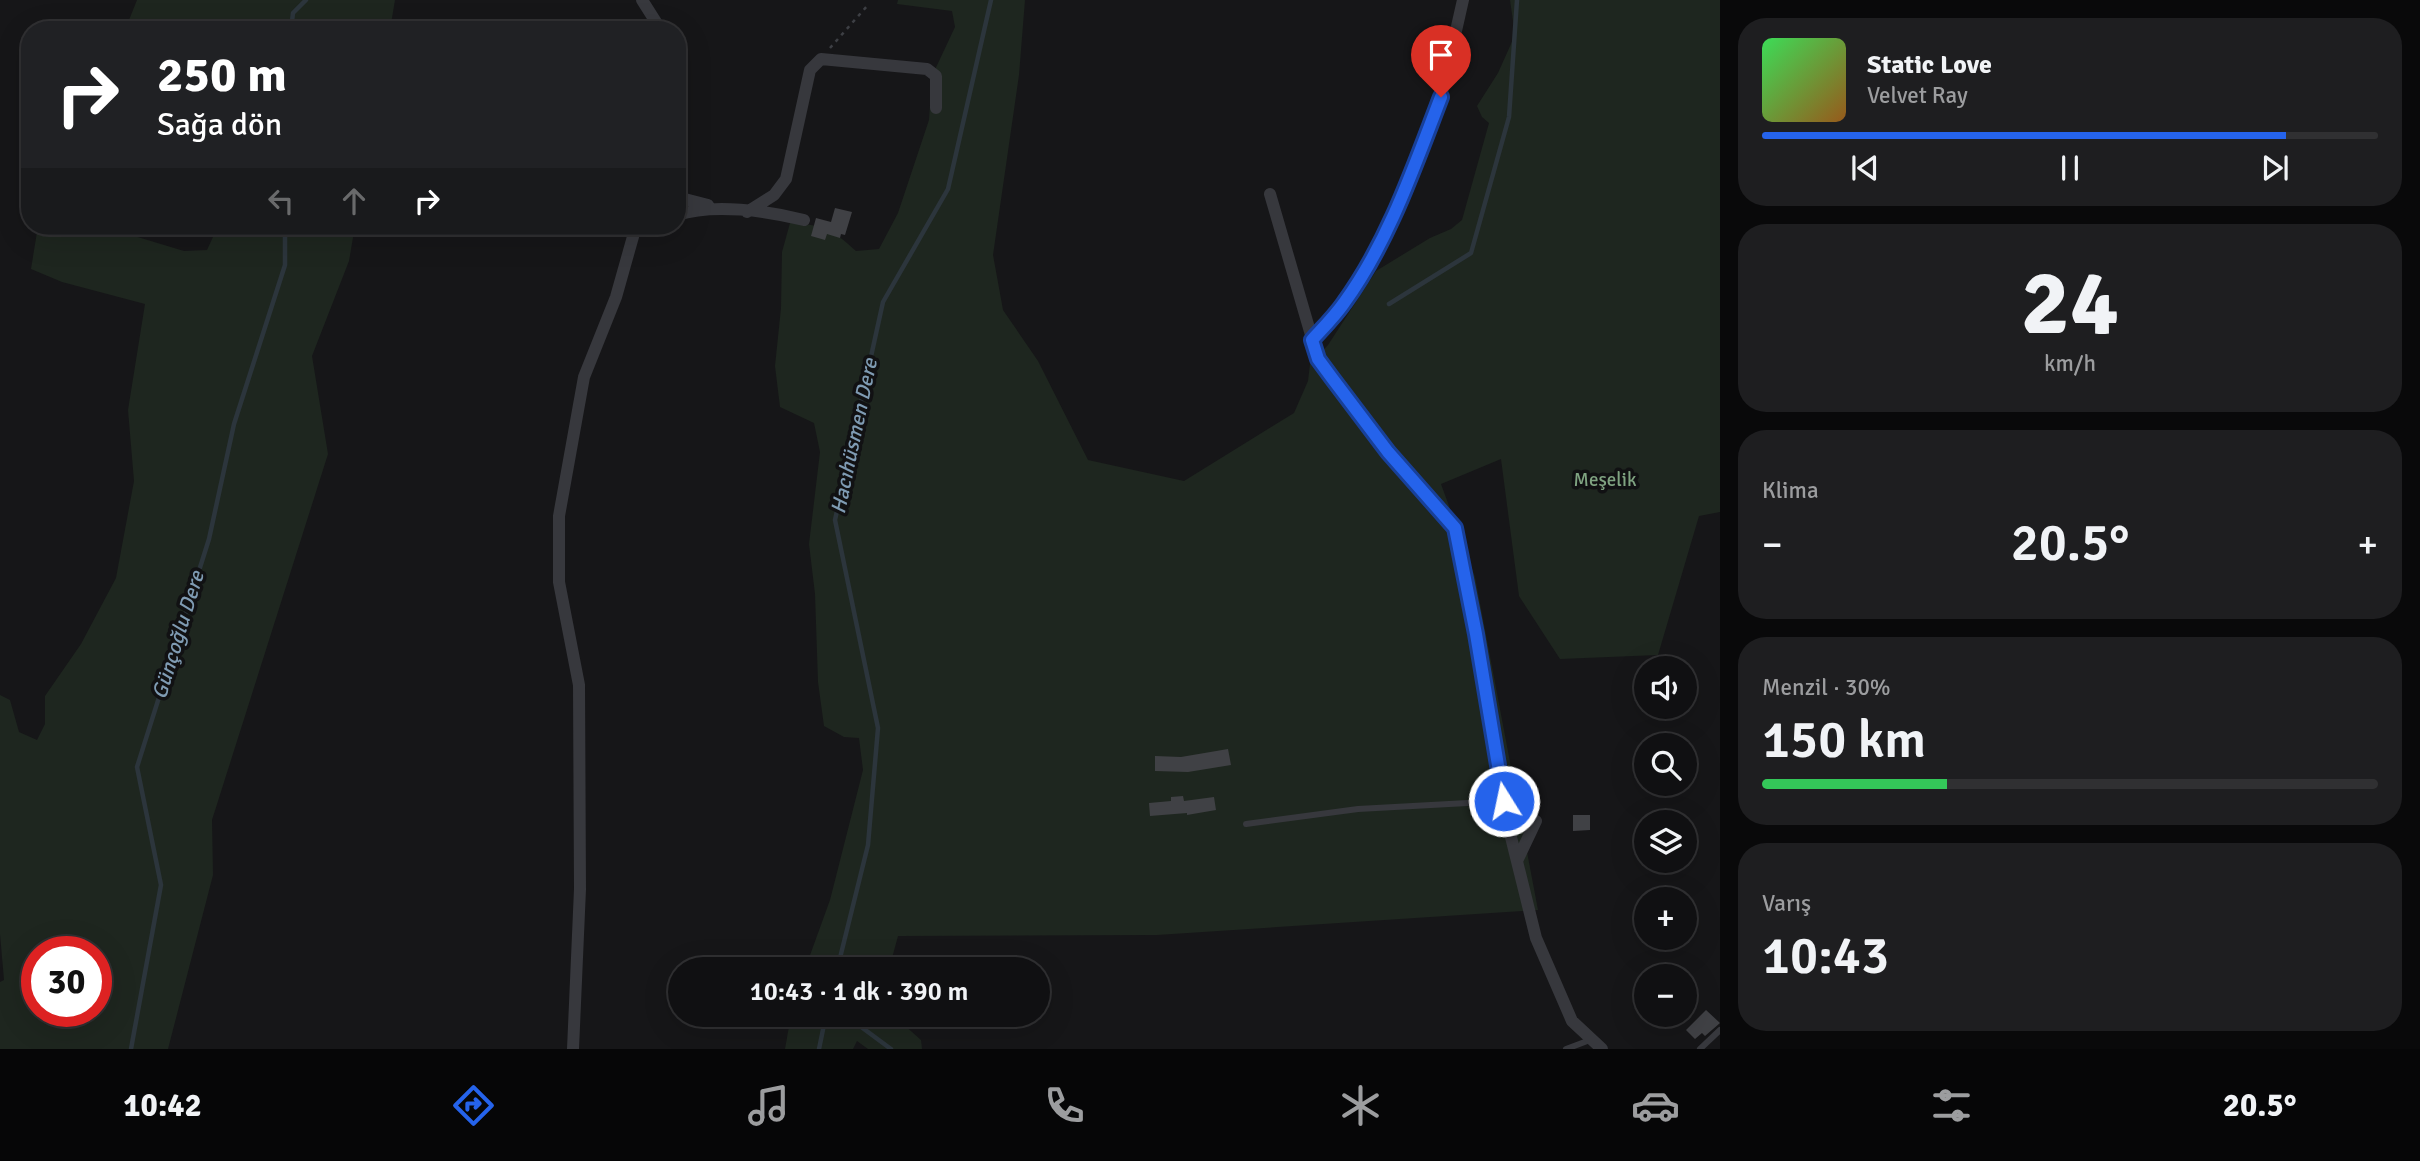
<!DOCTYPE html>
<html lang="tr">
<head>
<meta charset="utf-8">
<style>
  body { margin:0; font-family:Signika,sans-serif; background:#1e1e20; color:#f1f3f6; height:100vh; display:flex; flex-direction:column; font-size:26px; white-space:nowrap }
  * { box-sizing:border-box; margin:0 }
  p { font-size:23px; color:#9c9d9f }
  .icon { flex:none; width:38px; height:38px; fill:none; stroke:currentColor; stroke-width:2; stroke-linecap:round; stroke-linejoin:round }
  .map { position:relative; flex:1; overflow:hidden }
  .drawer { display:flex; flex-direction:column; gap:18px; padding:18px; background:#09090a; width:700px }
  .drawer>* { flex:none }
  .top-card { position:absolute; left:21px; top:21px; width:665px; height:214px; border-radius:28px; box-shadow:0 7px 28px #0002,0 0 0 2px #303032; background:#202124; color:#fff; overflow:hidden }
  .controls { position:absolute; left:1634px; top:656px; display:grid; gap:14px }
  .controls a { display:grid; place-items:center; width:63px; height:63px; border-radius:50%; background:#101012; box-shadow:0 7px 28px #0002,0 0 0 2px #303032; font-size:35px }
  .speed { position:absolute; left:21px; top:936px; display:flex; gap:14px; font-size:35px; font-weight:700; text-align:center }
  .speed>* { display:grid; place-content:center; width:91px; height:91px; border-radius:50%; background:#101012; box-shadow:0 7px 28px #0002,0 0 0 2px #303032; line-height:1 }
  .speed .limit { border:10px solid #d22; background:#fff; color:#111 }
  .pin { position:absolute; display:grid; place-items:center; width:60px; height:60px; color:#fff; margin:-72px -30px; border-radius:50% 50% 50% 0; rotate:-45deg; box-shadow:0 0 7px #0007 }
  .pin .icon { rotate:45deg }
  .me { position:absolute; width:77px; margin:-38px; rotate:350deg; stroke-linejoin:round; filter:drop-shadow(0 0 5px #0008) }
  .turn { display:flex; align-items:center; gap:24px; height:147px; padding:0 21px; font-size:32px }
  .turn .icon { width:91px; height:91px; stroke-width:2.5 }
  .turn b { display:block; font-size:49px; line-height:60px }
  .lanes { display:flex; align-items:center; height:66px; padding:0 21px; background:#0003; justify-content:center; gap:35px; direction:ltr }
  .lanes .off { opacity:.35 }
  .big { font-size:52px; font-weight:600; line-height:1.1 }
  .drawer .tile { flex:1; display:flex; flex-direction:column; justify-content:center; gap:10px; min-width:0; padding:0 24px; border-radius:28px; background:#1e1e20 }
  .drawer .dial { align-items:center; gap:0 }
  .dial b { font-size:91px; line-height:1 }
  .song { display:flex; align-items:center; gap:21px }
  .cover { width:84px; height:84px; border-radius:10px; background:linear-gradient(135deg,hsl(130 70% 55%),hsl(30 70% 35%)) }
  .played { height:7px; border-radius:4px; background:linear-gradient(90deg,#2563eb 85%,#303032 85%) }
  .keys { display:flex; justify-content:space-around; direction:ltr }
  .heat { display:flex; justify-content:space-between; align-items:center; font-size:38px; direction:ltr }
  .charge { height:10px; border-radius:5px; background:linear-gradient(90deg,#34c759 30%,#303032 0) }
  .trip { position:absolute; left:668px; top:957px; width:382px; height:70px; border-radius:35px; background:#101012; box-shadow:0 7px 28px #0002,0 0 0 2px #303032; font-weight:600; line-height:70px; text-align:center }
  .tab-bar { display:flex; height:112px; justify-content:space-around; align-items:center; background:#060607; color:#9c9d9f }
  .tab-bar .icon { width:49px; height:49px }
  .tab-bar .selected { color:#2563eb }
  .tab-bar b { font-size:32px; color:#f1f3f6 }
  main { display:flex; flex:1; min-height:0 }
  .map>svg:first-child { display:block }
  .green { fill:#1e261f; fill-rule:evenodd }
  .lines { fill:none; stroke-linecap:round; stroke-linejoin:round }
  .stream { stroke:#2c353c; stroke-width:4.5 }
  .building { fill:#404145 }
  .path { stroke:#3d3f44; stroke-width:2.5; stroke-dasharray:3.5 5; stroke-linecap:butt }
  .lane { stroke:#37383d; stroke-width:6 }
  .street { stroke:#37383d; stroke-width:12 }
  .route-casing { stroke:#184099; stroke-width:18 }
  .route { stroke:#2563eb; stroke-width:12 }
  .labels { text-anchor:middle; dominant-baseline:central; stroke-width:7; stroke-linejoin:round; paint-order:stroke }
  .park-label { font-size:19px; fill:#7fa381; stroke:#111113 }
  .water-label { font-size:21px; font-style:italic; fill:#7f9bb3; stroke:#111113 }
</style>
</head>
<body>
<main>
<div class="map">
<svg width="1720" height="1049" viewBox="0 0 1720 1049">
  <rect width="100%" height="100%" fill="#161618"/>
  <path class="green" d="M137 0H395L390 30H125Z
    M898 0H1025L1019 75 993 255 1003 310 1038 361 1088 460 1184 481 1294 413 1308 381 1310 364 1328 345 1376 271 1430 238 1451 229 1462 220 1489 123 1482 117 1477 106 1498 73 1515 35 1510 0H1720V512L1699 516 1658 655 1560 659 1519 596 1501 459 1441 484 1475 577 1538 910 1157 935 898 936 889 969H805L830 900 863 770 859 738 844 737 824 726 818 682 815 594 809 544 820 452 814 423 780 407 775 366 781 308 782 252 790 223C823 225 831 228 856 251L879 249 898 213 929 120 932 76 955 27 952 11 897 4Z
    M218 226H355L349 261 312 356 328 454 212 820 213 875 168 1049H0V982L4 980 0 934V695L10 700 19 732 37 740 45 724V696L81 644 116 578 134 481 128 410 145 304 62 282 31 269 37 232H121L184 251 207 250ZM96 952V1012H37V952Z
    M791 1015H893L921 1040 922 1049H868L857 1041 853 1049H785Z"/>
  <g class="lines">
    <path class="stream" d="M291 30 293 13 306 0
      M1389 304 1471 253 1509 117 1517 0
      M837 970 868 845 878 728 835 520 883 302 948 189 991 0
      M845 1015 891 1049
      M131 1049 161 885 137 767 209 539 234 424 285 265V226
      M819 1049 826 1015"/>
  </g>
  <path class="building" d="M835 208 852 212 845 235 841 234 840 238 827 234 825 240 811 236 816 218 831 222Z
    M1228 749 1231 765 1188 772 1155 771V756L1181 757Z
    M1183 796 1184 801 1214 797 1216 810 1187 815V813L1150 816 1149 803 1171 801V797Z
    M1573 815H1590V830L1573 831Z
    M1706 1010 1720 1023 1705 1036 1702 1033 1695 1039 1686 1030Z"/>
  <g class="lines">
    <path class="path" d="M830 48 868 5"/>
    <path class="lane" d="M1246 824 1358 809 1504 801
      M1566 1049 1590 1040
      M1700 1049 1720 1030"/>
    <path class="street" d="M642 0 661 30
      M1270 194 1318 359 1388 452 1455 529 1476 633 1508 825 1536 938 1572 1021 1602 1049
      M677 197 708 205
      M747 212 774 195 786 179 810 70 821 59 927 69 936 76V108
      M677 215C714 203 767 211 804 220
      M1312 340 1344 303 1376 251 1402 197 1441 97 1463 0
      M1517 861 1536 821
      M573 1049 580 889 579 685 559 582V516L584 377 616 297 636 226"/>
  </g>
  <g class="lines">
    <defs>
      <path id="route" d="M1441 97C1414 167 1389 241 1344 303 1335 316 1323 328 1312 340L1318 359 1332 378 1388 452 1455 528 1476 634 1504 801"/>
    </defs>
    <use href="#route" class="route-casing"/>
    <use href="#route" class="route"/>
  </g>
  <g class="labels">
    <g class="park-label">
      <text x="1605" y="480">Meşelik</text>
    </g>
    <g class="water-label">
      <text transform="translate(854 436) rotate(-78)">Hacıhüsmen Dere</text>
      <text transform="translate(178 635) rotate(-73)">Günçoğlu Dere</text>
    </g>
  </g>
</svg>
<div class="controls">
<a><svg class="icon" aria-label="sound" viewBox="0 0 24 24"><path d="M4 9h4l5-4v14l-5-4H4zM17 9q2 3 0 6"/></svg></a>
<a><svg class="icon" aria-label="search" viewBox="0 0 24 24"><circle cx="10" cy="10" r="6"/><path d="M15 15l6 6"/></svg></a>
<a><svg class="icon" aria-label="layers" viewBox="0 0 24 24"><path d="M12 4l9 5-9 5-9-5zM3 14l9 5 9-5"/></svg></a>
<a>+</a>
<a>−</a>
</div>
<div class="speed"><div class="limit">30</div></div>
<div class="pin" style="left:1441px;top:97px;background:#d93025"><svg class="icon" aria-label="arrive" viewBox="0 0 24 24"><path d="M6 21V4h12l-3 4 3 4H6"/></svg></div>
<svg class="me" style="left:1504px;top:801px" viewBox="-20 -20 40 40"><circle r="17" fill="#2563eb" stroke="#fff" stroke-width="3"/><path d="M0-11L8 9 0 5-8 9z" fill="#fff"/></svg>
<div class="trip">10:43 · 1 dk · 390 m</div>
<div class="top-card">
<div class="turn"><svg class="icon" aria-label="right" viewBox="0 0 24 24"><path d="M7 20v-9h11M14 6l5 5-5 5"/></svg><div><b>250 m</b>Sağa dön</div></div>
<div class="lanes"><svg class="icon off" aria-label="left" viewBox="0 0 24 24"><path d="M17 20v-9H6M10 6l-5 5 5 5"/></svg><svg class="icon off" aria-label="ahead" viewBox="0 0 24 24"><path d="M12 20V5M6 11l6-6 6 6"/></svg><svg class="icon" aria-label="right" viewBox="0 0 24 24"><path d="M7 20v-9h11M14 6l5 5-5 5"/></svg></div>
</div>
</div>
<section class="drawer">
<div class="tile">
<div class="song"><i class="cover"></i><div><b>Static Love</b><p>Velvet Ray</p></div></div>
<div class="played"></div>
<div class="keys"><svg class="icon" aria-label="previous" viewBox="0 0 24 24"><path d="M18 5L8 12l10 7zM5 5v14"/></svg><svg class="icon" aria-label="pause" viewBox="0 0 24 24"><path d="M8 5v14M16 5v14"/></svg><svg class="icon" aria-label="next" viewBox="0 0 24 24"><path d="M6 5l10 7-10 7zM19 5v14"/></svg></div>
</div>
<div class="tile dial"><b>24</b><p>km/h</p></div>
<div class="tile"><p>Klima</p>
<div class="heat"><a>−</a><b class="big">20.5°</b><a>+</a></div>
</div>
<div class="tile"><p>Menzil · 30%</p><b class="big">150 km</b><div class="charge"></div></div>
<div class="tile"><p>Varış</p><b class="big">10:43</b></div>
</section>
</main>
<nav class="tab-bar">
<b>10:42</b>
<svg class="icon selected" aria-label="directions" viewBox="0 0 24 24"><path d="M12 3l9 9-9 9-9-9zM9 14v-3h6M13 9l2 2-2 2"/></svg>
<svg class="icon" aria-label="music" viewBox="0 0 24 24"><path d="M9 18V5l10-2v13"/><circle cx="6" cy="18" r="3"/><circle cx="16" cy="16" r="3"/></svg>
<svg class="icon" aria-label="phone" viewBox="0 0 24 24"><path d="M5 4h4l2 5-3 2q2 4 5 5l2-3 5 2v4C11 20 4 13 5 4z"/></svg>
<svg class="icon" aria-label="climate" viewBox="0 0 24 24"><path d="M12 3v18M4 7l16 10M4 17L20 7"/></svg>
<svg class="icon" aria-label="car" viewBox="0 0 24 24"><path d="M5 17H2v-5l4-1 3-4h7l3 4 3 1v5h-3M9 17h6M6 11h13"/><circle cx="7" cy="17" r="2"/><circle cx="17" cy="17" r="2"/></svg>
<svg class="icon" aria-label="filters" viewBox="0 0 24 24"><path d="M4 7h16M4 17h16"/><circle cx="9" cy="7" r="2"/><circle cx="15" cy="17" r="2"/></svg>
<b>20.5°</b>
</nav>
</body>
</html>
